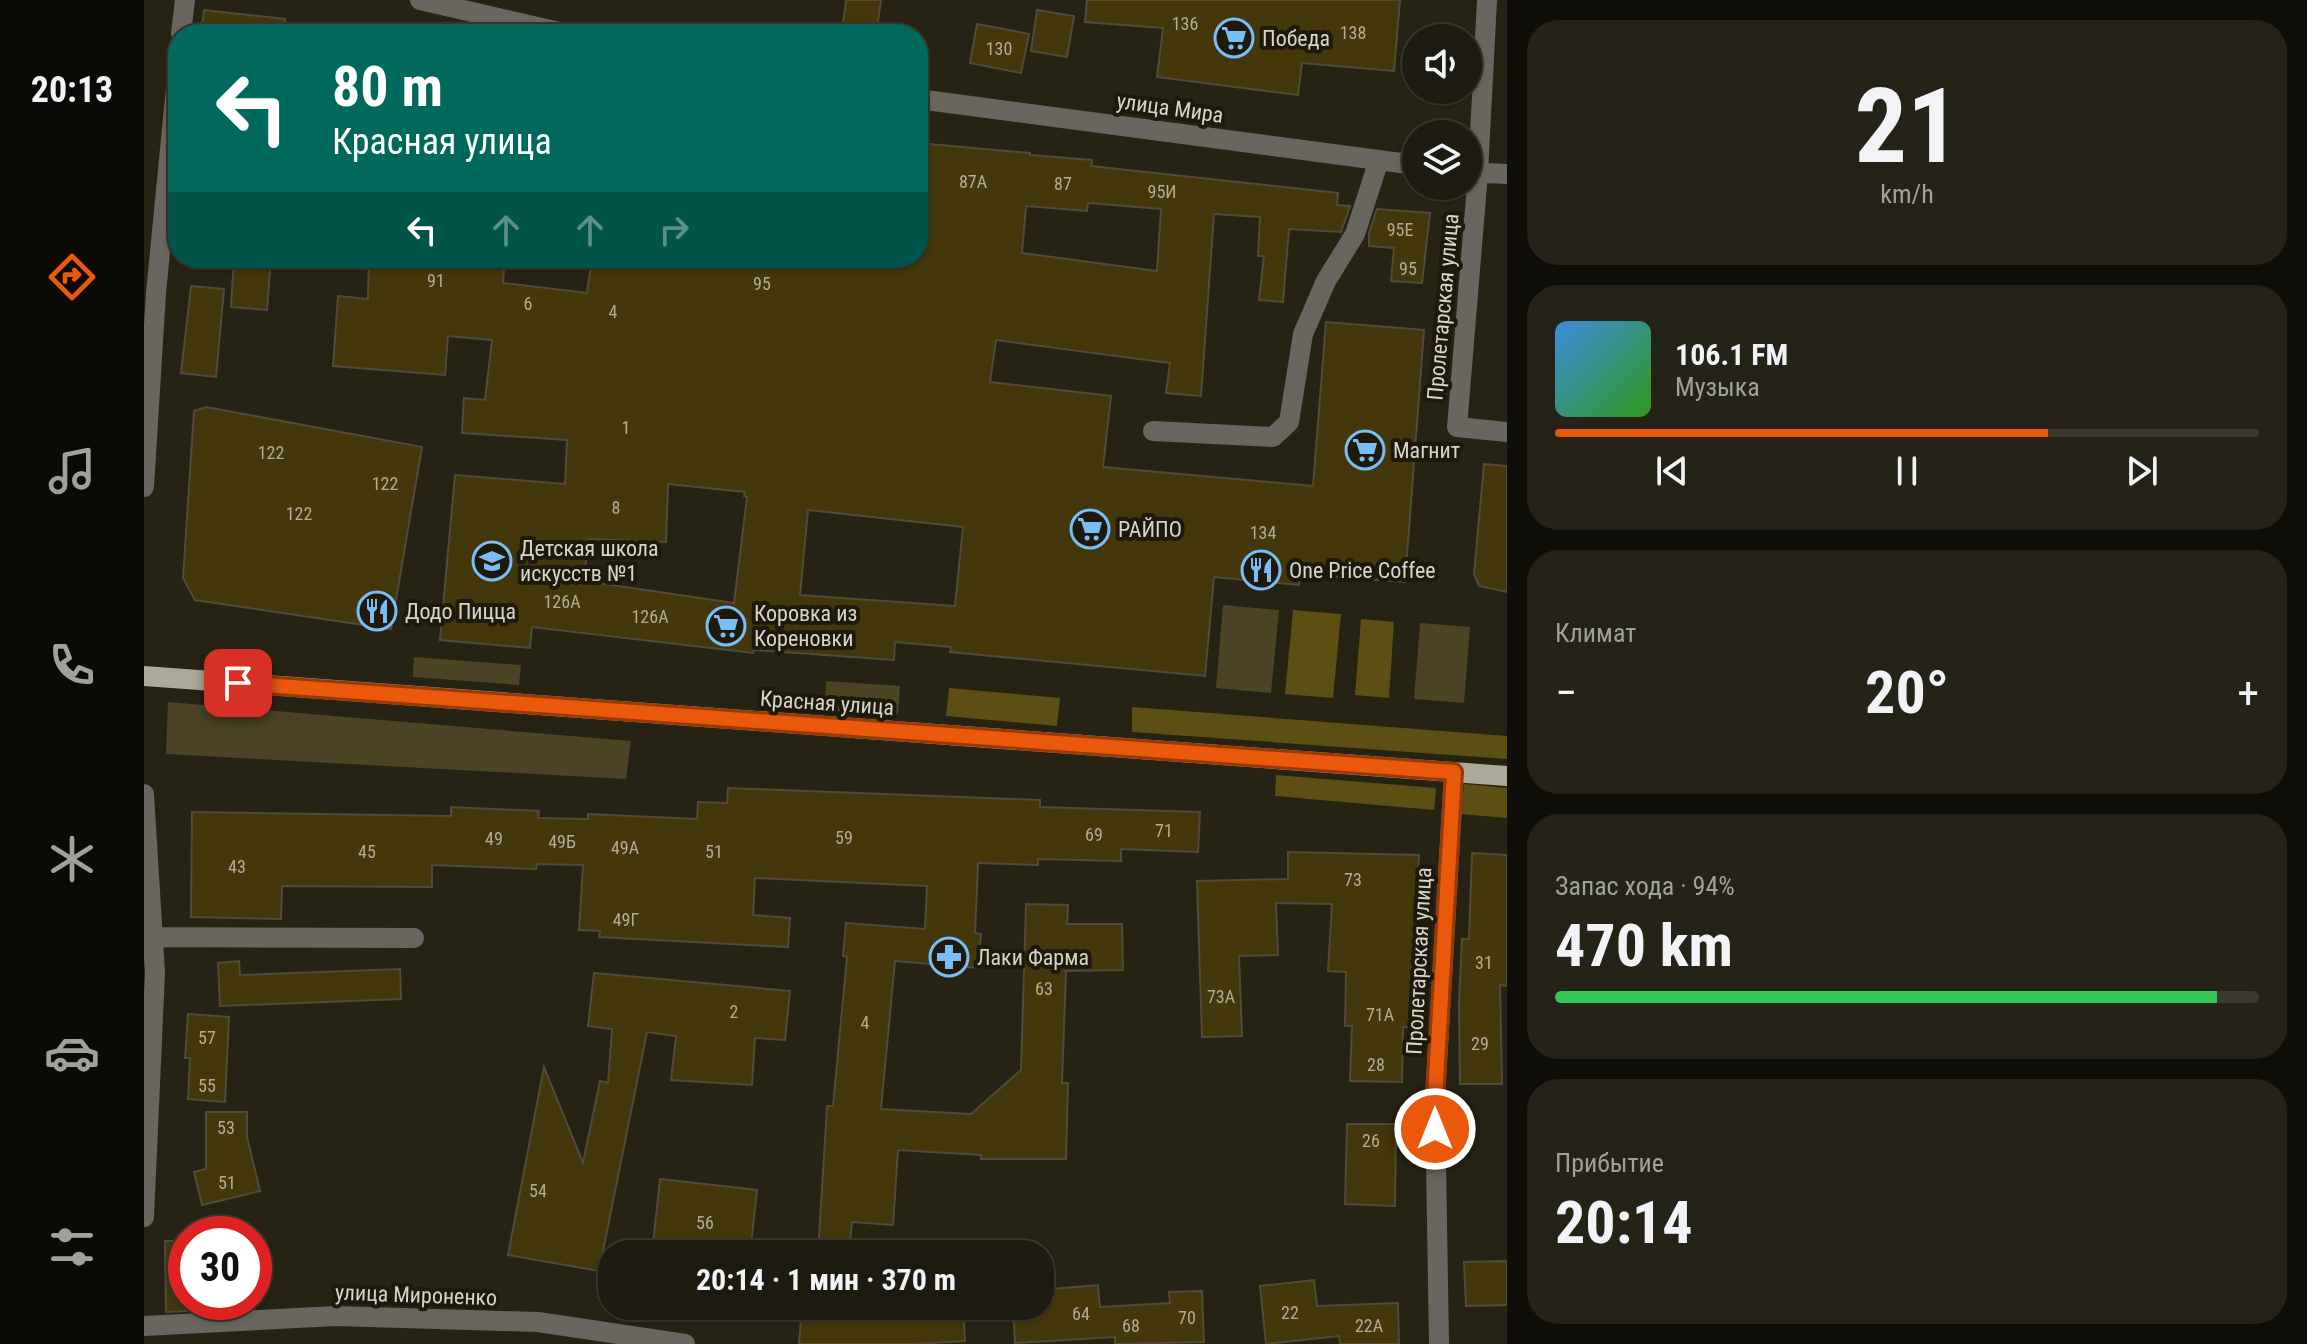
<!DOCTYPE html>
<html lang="ru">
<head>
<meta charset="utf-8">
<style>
  body { margin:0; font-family:"Roboto Condensed",sans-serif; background:#252318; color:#f1f3f6; height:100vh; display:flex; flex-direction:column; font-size:30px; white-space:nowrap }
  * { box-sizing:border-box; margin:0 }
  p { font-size:26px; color:#a0a19e }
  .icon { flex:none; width:44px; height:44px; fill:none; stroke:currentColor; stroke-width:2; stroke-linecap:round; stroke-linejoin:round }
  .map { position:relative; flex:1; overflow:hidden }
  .sheet { display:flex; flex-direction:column; gap:20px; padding:20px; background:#100e08; width:800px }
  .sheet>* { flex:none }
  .guide { position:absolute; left:24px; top:24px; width:760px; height:244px; border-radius:32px; box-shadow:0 2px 6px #0004,0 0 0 2px #3b382f; background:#00695c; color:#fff; overflow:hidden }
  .tools { position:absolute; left:1258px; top:24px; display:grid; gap:16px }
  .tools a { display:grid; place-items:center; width:80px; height:80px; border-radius:50%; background:#1d1a0f; box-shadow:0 2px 6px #0004,0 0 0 2px #3b382f; font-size:40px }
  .speed { position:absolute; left:24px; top:1216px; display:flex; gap:16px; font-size:40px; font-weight:700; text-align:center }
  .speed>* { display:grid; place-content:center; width:104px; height:104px; border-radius:50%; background:#1d1a0f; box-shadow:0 2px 6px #0004,0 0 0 2px #3b382f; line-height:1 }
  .speed .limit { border:12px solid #d22; background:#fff; color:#111 }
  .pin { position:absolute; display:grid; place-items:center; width:68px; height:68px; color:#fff; margin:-34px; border-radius:16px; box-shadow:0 4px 12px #0006 }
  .me { position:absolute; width:88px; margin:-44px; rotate:0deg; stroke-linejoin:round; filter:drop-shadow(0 0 6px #0008) }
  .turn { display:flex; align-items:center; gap:28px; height:168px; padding:0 32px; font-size:36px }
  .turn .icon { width:104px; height:104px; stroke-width:2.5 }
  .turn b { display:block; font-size:56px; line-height:68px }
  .lanes { display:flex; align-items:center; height:76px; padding:0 32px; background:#0003; justify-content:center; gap:40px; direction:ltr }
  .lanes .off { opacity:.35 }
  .big { font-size:60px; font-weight:700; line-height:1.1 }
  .sheet .tile { flex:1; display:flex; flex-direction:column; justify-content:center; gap:12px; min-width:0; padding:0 28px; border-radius:32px; background:#252318 }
  .sheet .dial { align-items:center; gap:0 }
  .dial b { font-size:104px; line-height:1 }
  .song { display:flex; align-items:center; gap:24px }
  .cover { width:96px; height:96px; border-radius:12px; background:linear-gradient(135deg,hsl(210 70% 55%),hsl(110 70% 35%)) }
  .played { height:8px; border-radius:4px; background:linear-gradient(90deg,#ea580c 70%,#3b382f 70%) }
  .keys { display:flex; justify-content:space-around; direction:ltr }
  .heat { display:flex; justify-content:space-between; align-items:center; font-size:44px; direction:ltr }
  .charge { height:12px; border-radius:6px; background:linear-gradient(90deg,#34c759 94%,#3b382f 0) }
  .trip { position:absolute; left:454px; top:1240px; width:456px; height:80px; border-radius:32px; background:#1d1a0f; box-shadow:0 2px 6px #0004,0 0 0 2px #3b382f; font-weight:700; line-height:80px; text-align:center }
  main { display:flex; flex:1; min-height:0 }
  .dock { display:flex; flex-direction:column; width:144px; justify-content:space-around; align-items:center; background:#0c0a06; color:#a0a19e }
  .dock .icon { width:56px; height:56px }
  .dock .current { color:#ea580c }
  .dock b { font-size:36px; color:#f1f3f6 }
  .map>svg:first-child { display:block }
  .green { fill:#4d4425 }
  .forest { fill:#5d4e13 }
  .building { fill:#43370b; stroke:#504b3b; stroke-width:2; fill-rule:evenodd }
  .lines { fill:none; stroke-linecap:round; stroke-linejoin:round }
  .minor { stroke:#68665e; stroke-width:20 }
  .major { stroke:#ada999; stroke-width:20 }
  .route-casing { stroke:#983908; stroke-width:20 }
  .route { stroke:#ea580c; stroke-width:14 }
  .labels { text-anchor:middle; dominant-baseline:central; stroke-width:8; stroke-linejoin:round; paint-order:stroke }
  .number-label { font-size:18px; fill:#b2ad9b }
  .poi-label { font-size:22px; fill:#d7d4cb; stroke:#1e190b; text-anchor:start }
  .street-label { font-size:22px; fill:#d7d4cb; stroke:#1e190b }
</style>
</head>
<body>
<main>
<nav class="dock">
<b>20:13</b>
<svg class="icon current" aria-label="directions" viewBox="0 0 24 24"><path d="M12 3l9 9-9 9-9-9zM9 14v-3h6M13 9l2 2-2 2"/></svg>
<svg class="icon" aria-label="music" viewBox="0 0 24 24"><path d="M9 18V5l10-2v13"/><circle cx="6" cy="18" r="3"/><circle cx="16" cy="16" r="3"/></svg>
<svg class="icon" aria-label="phone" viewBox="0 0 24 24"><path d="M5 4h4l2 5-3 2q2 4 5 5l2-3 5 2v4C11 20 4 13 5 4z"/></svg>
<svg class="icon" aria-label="climate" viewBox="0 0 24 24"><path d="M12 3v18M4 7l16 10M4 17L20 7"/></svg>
<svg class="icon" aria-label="car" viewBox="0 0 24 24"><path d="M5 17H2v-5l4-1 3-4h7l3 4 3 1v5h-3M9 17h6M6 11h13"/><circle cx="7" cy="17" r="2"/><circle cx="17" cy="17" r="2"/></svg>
<svg class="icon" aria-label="filters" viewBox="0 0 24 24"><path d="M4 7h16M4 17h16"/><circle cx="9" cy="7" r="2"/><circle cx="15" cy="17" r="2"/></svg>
</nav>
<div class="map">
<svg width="1363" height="1344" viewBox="0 0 1363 1344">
  <rect width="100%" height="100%" fill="#272314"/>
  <path class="green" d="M1079 605 1135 610 1127 693 1072 688Z
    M1276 623 1326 627 1320 703 1270 699Z
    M270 657 377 665 375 685 269 677Z
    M682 681 756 686 754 714 681 710Z
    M24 702 487 741 482 779 22 754Z"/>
  <path class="forest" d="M1149 610 1197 614 1189 698 1141 694Z
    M1217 619 1250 622 1245 698 1211 695Z
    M805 688 916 698 913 726 802 716Z
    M988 707 1363 736V759L988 732Z
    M1132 775 1292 788 1290 810 1131 796Z
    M1320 784 1363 788V818L1317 814Z"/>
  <path class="building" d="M702 0H737L733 28 699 23Z
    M943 0H1256L1250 71 1158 63 1154 95 1013 77 1019 28 941 22Z
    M60 10 141 19 140 34H57Z
    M893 10 930 16 923 57 887 51Z
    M833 24 885 34 877 73 826 63Z
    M774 143 886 153V155L948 160 947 166 1194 193 1193 205 1206 206 1197 232 1145 229 1139 302 1115 300 1120 256H1114L1116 217 1070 214 1057 396 1022 393 1026 363 852 340 846 382 967 396 959 467 1169 486 1182 322 1280 330 1261 582 1156 574 1155 585 1070 577 1061 676 806 652 807 647 751 642 750 660 610 650 609 653 388 627 386 648 296 640 311 475 421 484 423 440 318 433 320 398 341 400 348 340 304 336 301 375 189 366 194 296 224 299 225 258H264V264L360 268 359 283 443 293 448 258H774ZM944 203 1017 209 1013 271 878 253 882 206 943 211ZM524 484 601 492 600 496 603 497 590 603 440 581 444 539 522 542ZM664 510 819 527 811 606 656 595Z
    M1233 209 1286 213 1278 283 1247 281 1250 248 1225 246V233Z
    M90 258H127L123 310 87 307Z
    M47 286 80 289 72 377 37 373Z
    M62 407 278 447 247 629 51 600 39 578 50 411Z
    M1340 464 1363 466V592L1335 586 1330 574Z
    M584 788 896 800V807L1056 812 1054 852 977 849V861L894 859V865L834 863 831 933 837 934 834 968 751 961 737 1109 827 1114 877 1070 882 904 924 905 923 924H978L979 970 922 971 918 1083H924L922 1159H837V1155L754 1150 749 1225 708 1222 705 1254H674L683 1106H689L703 957 699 956 702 923 781 929 783 886 611 878 609 915 646 918 644 947 455 937 456 931 435 930 439 865 393 864 392 869 288 865V887L138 886 137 919 47 917 48 812 307 816V807L395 811 394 818 444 819V814L553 819 554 802 583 803Z
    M1144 852 1275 855 1266 1002 1271 1003V1027H1259L1258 1082 1206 1081 1208 1026H1201L1202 972 1184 971 1188 904 1132 903 1134 955 1095 956 1098 1036 1058 1037 1053 881 1144 879Z
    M1328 853 1363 855V986L1356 985 1358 1084H1316L1315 1003 1318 939H1325Z
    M95 961 96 975 256 969 257 999 76 1006 74 963Z
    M450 973 646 991 641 1040 611 1038 608 1085 527 1080 532 1036 503 1032 455 1271 364 1255 400 1067 439 1163 456 1081 464 1083 468 1029 444 1026Z
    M44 1014 85 1017 81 1102 44 1099 46 1058H41Z
    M62 1112H103V1137L116 1191 58 1205 50 1172 62 1169Z
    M1203 1124H1252L1251 1206 1201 1204Z
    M516 1179 613 1190 606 1254H508Z
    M21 1241H42V1311L22 1312Z
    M1363 1261V1305L1322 1306 1320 1262Z
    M1170 1280 1173 1306 1254 1303 1255 1344H1196L1195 1336 1122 1344 1116 1286Z
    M954 1285 956 1307 1026 1303 1025 1292 1058 1291 1060 1342 971 1344V1337L871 1343 869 1306H896V1290Z
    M658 1306H819L821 1341 770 1344H655Z"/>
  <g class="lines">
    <path class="minor" d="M276 0 424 34
      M1343 0 1334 173 1313 427 1363 432
      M37 34 41 0
      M774 99 1272 165
      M1324 172 1363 174
      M1009 431 1129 437 1145 422 1159 334 1182 281 1211 234 1235 160
      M0 487 12 293 34 67
      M0 794 11 973 0 1217
      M11 937 270 938
      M0 1326 191 1316 394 1322 541 1344
      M1295 1344 1291 1098 1310 772"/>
    <path class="major" d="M0 676 1363 776"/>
  </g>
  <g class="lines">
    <defs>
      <path id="route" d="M94 683 1310 772 1291 1098V1129"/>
    </defs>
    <use href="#route" class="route-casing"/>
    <use href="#route" class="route"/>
  </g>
  <defs>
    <symbol id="supermarket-ring" viewBox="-11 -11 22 22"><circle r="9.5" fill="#1e190b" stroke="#78bff7" stroke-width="1.5"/><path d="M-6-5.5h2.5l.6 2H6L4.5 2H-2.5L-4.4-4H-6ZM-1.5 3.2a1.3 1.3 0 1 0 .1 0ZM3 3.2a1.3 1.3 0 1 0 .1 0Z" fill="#78bff7"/></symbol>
    <symbol id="school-ring" viewBox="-11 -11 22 22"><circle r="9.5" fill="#1e190b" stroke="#78bff7" stroke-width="1.5"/><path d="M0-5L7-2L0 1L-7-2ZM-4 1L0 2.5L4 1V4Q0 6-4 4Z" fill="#78bff7"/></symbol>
    <symbol id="restaurant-ring" viewBox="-11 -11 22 22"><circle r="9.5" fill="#1e190b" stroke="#78bff7" stroke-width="1.5"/><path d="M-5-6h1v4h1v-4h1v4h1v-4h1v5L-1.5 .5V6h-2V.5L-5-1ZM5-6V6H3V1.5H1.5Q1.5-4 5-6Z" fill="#78bff7"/></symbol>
    <symbol id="pharmacy-ring" viewBox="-11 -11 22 22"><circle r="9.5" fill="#1e190b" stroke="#78bff7" stroke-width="1.5"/><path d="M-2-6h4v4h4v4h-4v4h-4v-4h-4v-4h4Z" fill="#78bff7"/></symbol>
  </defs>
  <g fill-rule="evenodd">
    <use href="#supermarket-ring" x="1068" y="16" width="44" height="44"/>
    <use href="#supermarket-ring" x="1199" y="428" width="44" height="44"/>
    <use href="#supermarket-ring" x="924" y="507" width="44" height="44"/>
    <use href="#school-ring" x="326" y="539" width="44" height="44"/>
    <use href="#restaurant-ring" x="1095" y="548" width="44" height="44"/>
    <use href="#restaurant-ring" x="211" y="589" width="44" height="44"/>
    <use href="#supermarket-ring" x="560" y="604" width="44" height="44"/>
    <use href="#pharmacy-ring" x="783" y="935" width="44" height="44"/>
  </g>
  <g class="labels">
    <g class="number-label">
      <text x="1041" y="23">136</text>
      <text x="1209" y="32">138</text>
      <text x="855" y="48">130</text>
      <text x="829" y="181">87А</text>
      <text x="919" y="183">87</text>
      <text x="1018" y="191">95И</text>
      <text x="1256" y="229">95Е</text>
      <text x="1264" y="268">95</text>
      <text x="292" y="280">91</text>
      <text x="618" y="283">95</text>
      <text x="384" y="303">6</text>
      <text x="469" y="311">4</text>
      <text x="482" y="427">1</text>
      <text x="127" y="452">122</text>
      <text x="241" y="483">122</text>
      <text x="472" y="507">8</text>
      <text x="155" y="513">122</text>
      <text x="1119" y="532">134</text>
      <text x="418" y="601">126А</text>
      <text x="506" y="616">126А</text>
      <text x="1020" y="830">71</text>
      <text x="950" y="834">69</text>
      <text x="700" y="837">59</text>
      <text x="350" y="838">49</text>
      <text x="418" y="841">49Б</text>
      <text x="481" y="847">49А</text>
      <text x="223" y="851">45</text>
      <text x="570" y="851">51</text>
      <text x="93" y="866">43</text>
      <text x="1209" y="879">73</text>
      <text x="482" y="919">49Г</text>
      <text x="1340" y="962">31</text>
      <text x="900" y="988">63</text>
      <text x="1077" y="996">73А</text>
      <text x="590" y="1011">2</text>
      <text x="1236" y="1014">71А</text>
      <text x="721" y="1022">4</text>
      <text x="63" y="1037">57</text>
      <text x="1336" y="1043">29</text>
      <text x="1232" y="1064">28</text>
      <text x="63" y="1085">55</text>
      <text x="82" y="1127">53</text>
      <text x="1227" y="1140">26</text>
      <text x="83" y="1182">51</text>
      <text x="394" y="1190">54</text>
      <text x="561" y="1222">56</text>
      <text x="1146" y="1312">22</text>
      <text x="937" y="1313">64</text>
      <text x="1043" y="1317">70</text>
      <text x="987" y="1325">68</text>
      <text x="1225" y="1325">22А</text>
    </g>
    <g class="poi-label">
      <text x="1118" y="38">Победа</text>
      <text x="1249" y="450">Магнит</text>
      <text x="974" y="529">РАЙПО</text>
      <text x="376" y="548">Детская школа<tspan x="376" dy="25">искусств №1</tspan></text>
      <text x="1145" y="570">One Price Coffee</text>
      <text x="261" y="611">Додо Пицца</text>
      <text x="610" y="613">Коровка из<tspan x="610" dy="25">Кореновки</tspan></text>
      <text x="833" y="957">Лаки Фарма</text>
    </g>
    <g class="street-label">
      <text transform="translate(1026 108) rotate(8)">улица Мира</text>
      <text transform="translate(1299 307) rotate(-85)">Пролетарская улица</text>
      <text transform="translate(683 703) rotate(4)">Красная улица</text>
      <text transform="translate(1275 961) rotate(-87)">Пролетарская улица</text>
      <text transform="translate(272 1295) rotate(2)">улица Мироненко</text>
    </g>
  </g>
</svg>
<div class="tools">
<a><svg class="icon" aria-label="sound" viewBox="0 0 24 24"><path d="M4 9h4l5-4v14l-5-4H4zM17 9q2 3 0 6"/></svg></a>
<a><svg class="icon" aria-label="layers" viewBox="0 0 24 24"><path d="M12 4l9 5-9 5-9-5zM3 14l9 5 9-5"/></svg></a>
</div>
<div class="speed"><div class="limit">30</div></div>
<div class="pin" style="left:94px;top:683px;background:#d93025"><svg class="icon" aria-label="arrive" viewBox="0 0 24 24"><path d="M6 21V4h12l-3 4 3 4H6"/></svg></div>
<svg class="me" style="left:1291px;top:1129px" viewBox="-20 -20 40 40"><circle r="17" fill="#ea580c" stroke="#fff" stroke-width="3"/><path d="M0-11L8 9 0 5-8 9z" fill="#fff"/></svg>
<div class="trip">20:14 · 1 мин · 370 m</div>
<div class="guide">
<div class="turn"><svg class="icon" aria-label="left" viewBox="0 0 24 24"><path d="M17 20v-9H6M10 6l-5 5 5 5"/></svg><div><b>80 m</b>Красная улица</div></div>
<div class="lanes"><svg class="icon" aria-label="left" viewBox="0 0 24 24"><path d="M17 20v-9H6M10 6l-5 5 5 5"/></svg><svg class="icon off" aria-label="ahead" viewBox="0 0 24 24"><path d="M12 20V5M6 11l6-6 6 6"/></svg><svg class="icon off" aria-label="ahead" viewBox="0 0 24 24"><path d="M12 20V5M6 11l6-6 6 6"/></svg><svg class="icon off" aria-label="right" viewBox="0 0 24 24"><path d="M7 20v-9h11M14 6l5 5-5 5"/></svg></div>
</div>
</div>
<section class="sheet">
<div class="tile dial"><b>21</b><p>km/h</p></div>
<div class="tile">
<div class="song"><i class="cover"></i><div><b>106.1 FM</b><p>Музыка</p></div></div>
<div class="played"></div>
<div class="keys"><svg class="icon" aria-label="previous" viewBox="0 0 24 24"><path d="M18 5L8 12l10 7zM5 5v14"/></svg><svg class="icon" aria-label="pause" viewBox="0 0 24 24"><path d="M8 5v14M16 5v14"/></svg><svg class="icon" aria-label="next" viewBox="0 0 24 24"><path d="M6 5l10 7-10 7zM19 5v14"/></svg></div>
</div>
<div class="tile"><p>Климат</p>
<div class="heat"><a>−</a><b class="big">20°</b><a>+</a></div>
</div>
<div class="tile"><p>Запас хода · 94%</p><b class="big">470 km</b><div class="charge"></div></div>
<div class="tile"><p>Прибытие</p><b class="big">20:14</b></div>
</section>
</main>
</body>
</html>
